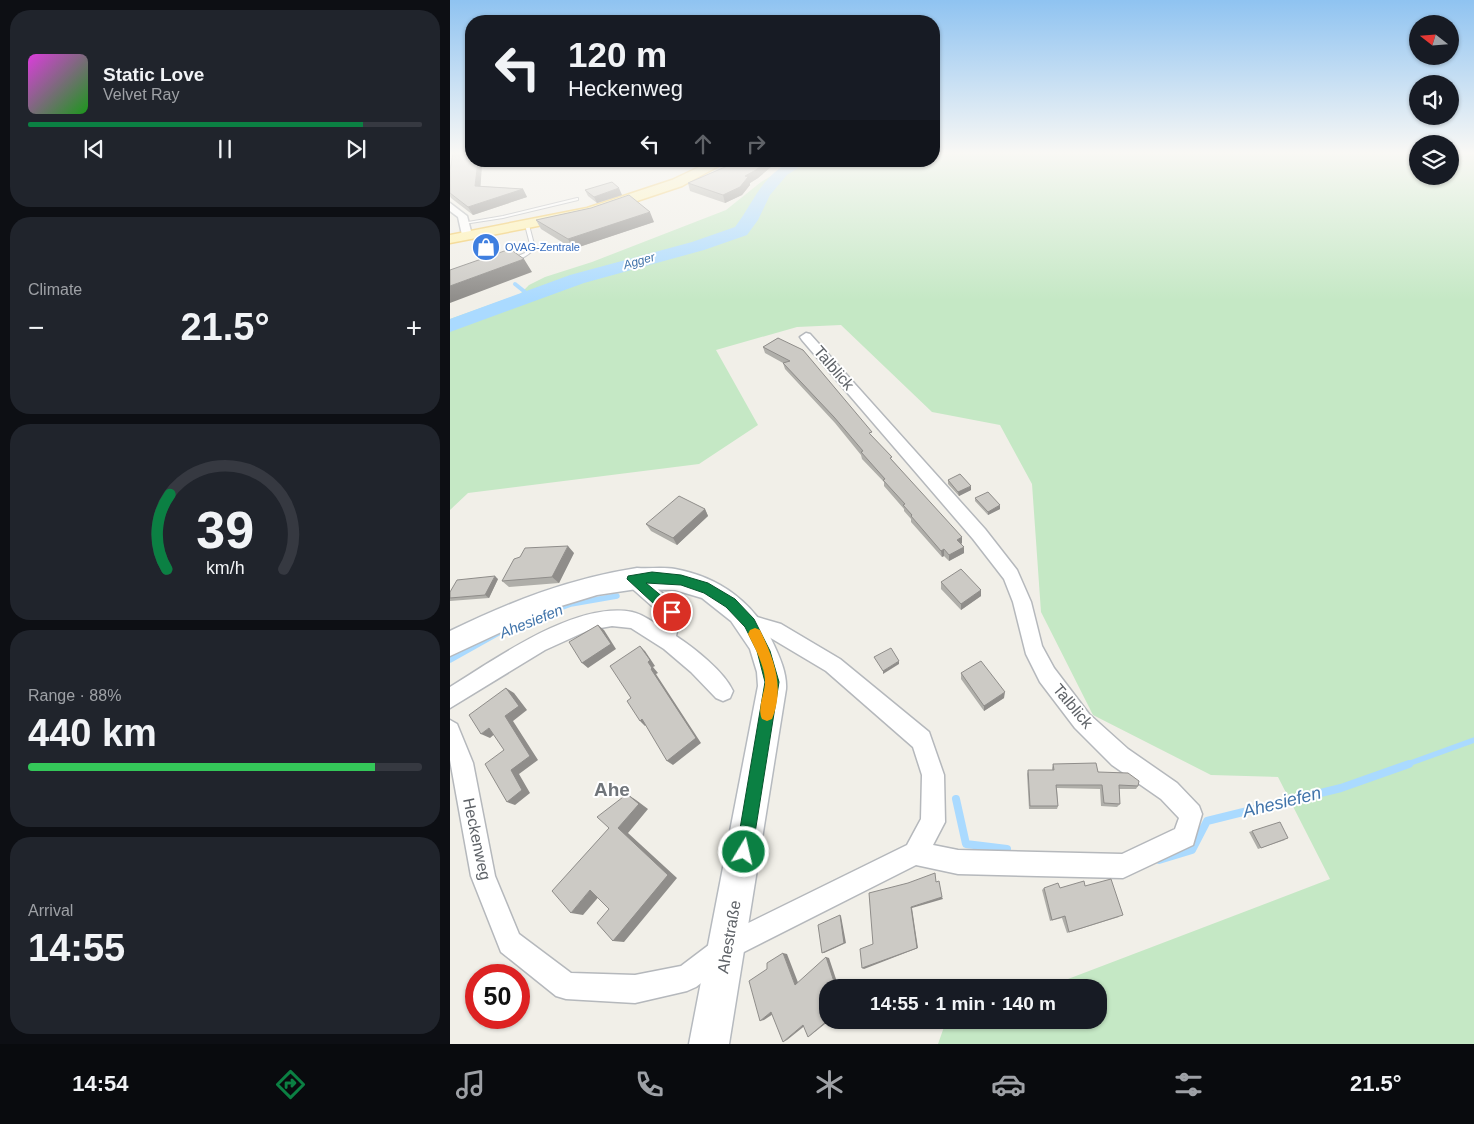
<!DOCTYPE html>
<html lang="en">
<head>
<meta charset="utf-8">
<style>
  body { margin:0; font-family:Helvetica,sans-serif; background:#20242c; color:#f1f3f6; height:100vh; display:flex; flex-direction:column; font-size:19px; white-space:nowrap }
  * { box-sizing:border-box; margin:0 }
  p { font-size:16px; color:#9ea1a6 }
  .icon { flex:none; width:28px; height:28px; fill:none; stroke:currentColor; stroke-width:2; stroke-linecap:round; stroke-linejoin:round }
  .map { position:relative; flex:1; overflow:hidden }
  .side { display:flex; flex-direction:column; gap:10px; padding:10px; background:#0d0f14; width:450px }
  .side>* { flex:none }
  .banner { position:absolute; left:15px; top:15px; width:475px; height:152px; border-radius:20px; box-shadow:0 1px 4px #0004; background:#171b24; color:#f1f3f6; overflow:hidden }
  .needle { width:32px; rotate:287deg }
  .controls { position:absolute; left:959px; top:15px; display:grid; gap:10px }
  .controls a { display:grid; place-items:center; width:50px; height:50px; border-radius:50%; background:#171b24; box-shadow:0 1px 4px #0004; font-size:25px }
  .speed { position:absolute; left:15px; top:964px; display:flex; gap:10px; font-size:25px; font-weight:700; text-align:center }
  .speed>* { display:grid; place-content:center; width:65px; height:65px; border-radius:50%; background:#171b24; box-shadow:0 1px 4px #0004; line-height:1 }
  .speed .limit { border:8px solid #d22; background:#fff; color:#111 }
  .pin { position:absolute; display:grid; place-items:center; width:42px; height:42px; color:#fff; margin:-21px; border:2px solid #fff; border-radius:50%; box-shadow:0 1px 5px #0007 }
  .me { position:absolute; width:55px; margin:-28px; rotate:9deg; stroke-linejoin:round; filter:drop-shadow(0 0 4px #0008) }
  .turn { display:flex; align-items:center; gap:18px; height:105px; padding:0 20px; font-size:22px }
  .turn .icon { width:65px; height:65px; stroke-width:2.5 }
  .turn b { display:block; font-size:35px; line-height:42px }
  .lanes { display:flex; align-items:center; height:48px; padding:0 20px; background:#0003; justify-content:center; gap:25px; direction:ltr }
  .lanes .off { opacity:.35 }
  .big { font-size:38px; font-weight:700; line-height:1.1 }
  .side .widget { flex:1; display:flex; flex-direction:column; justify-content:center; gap:8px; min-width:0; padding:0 18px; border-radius:20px; background:#20242c }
  .side .dial { align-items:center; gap:0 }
  .dial svg { height:130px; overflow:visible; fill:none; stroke:#363941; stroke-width:7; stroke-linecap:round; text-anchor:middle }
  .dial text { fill:#f1f3f6; stroke:none }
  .song { display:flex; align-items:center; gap:15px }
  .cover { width:60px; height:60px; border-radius:8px; background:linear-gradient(135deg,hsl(300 70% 55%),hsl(120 70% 35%)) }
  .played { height:5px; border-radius:2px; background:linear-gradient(90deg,#0b8043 85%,#363941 85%) }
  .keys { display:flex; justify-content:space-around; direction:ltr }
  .heat { display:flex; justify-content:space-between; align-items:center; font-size:28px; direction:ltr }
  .charge { height:8px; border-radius:4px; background:linear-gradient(90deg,#34c759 88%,#363941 0) }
  .trip { position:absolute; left:369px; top:979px; width:288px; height:50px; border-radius:20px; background:#171b24; box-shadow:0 1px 4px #0004; font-weight:700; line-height:50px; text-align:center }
  .dock { display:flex; height:80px; justify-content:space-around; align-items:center; background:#090b0e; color:#9ea1a6 }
  .dock .icon { width:35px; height:35px }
  .dock .selected { color:#0b8043 }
  .dock b { font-size:22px; color:#f1f3f6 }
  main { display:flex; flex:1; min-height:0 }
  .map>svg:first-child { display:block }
  .green { fill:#c5e8c5 }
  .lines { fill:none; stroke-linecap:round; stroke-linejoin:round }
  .stream-far2 { stroke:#aadaff; stroke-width:4 }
  .stream-far1 { stroke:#aadaff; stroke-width:5.5 }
  .stream { stroke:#aadaff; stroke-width:8 }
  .river { fill:#aadaff; fill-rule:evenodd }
  .lane-casing { stroke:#b5b8bc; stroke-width:2 }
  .street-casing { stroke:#b5b8bc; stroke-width:3 }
  .secondary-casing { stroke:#b6babf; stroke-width:3 }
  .primary-casing { stroke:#f2c960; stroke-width:3 }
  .lane { fill:#fff; fill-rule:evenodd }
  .street { fill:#fff; fill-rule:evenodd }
  .secondary { fill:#fff; fill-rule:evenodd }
  .primary { fill:#fff2af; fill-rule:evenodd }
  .wall { fill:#afaea9 }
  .shaded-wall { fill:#8f8d8a }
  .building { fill:#cccac5; stroke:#8f8d8a }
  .route { fill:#0b8043; stroke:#07532c }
  .slow { fill:#f59e0b }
  .labels { text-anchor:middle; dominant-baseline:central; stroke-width:4; stroke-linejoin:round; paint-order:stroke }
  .far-shop-label { font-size:11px; fill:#366cbe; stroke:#fff; text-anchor:start }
  .far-water-label { font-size:12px; font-style:italic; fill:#4174aa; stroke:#fff }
  .water-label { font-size:15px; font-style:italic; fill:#4174aa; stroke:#fff }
  .near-street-label { font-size:16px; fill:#5f6368; stroke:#fff }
  .near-water-label { font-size:18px; font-style:italic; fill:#4174aa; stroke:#fff }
  .near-quarter-label { font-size:19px; font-weight:bold; fill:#70757a; stroke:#fff }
</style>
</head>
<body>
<main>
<section class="side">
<div class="widget">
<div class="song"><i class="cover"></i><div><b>Static Love</b><p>Velvet Ray</p></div></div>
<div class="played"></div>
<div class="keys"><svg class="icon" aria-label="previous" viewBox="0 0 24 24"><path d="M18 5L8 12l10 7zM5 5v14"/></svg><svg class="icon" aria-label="pause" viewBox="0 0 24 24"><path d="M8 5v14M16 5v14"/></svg><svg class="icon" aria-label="next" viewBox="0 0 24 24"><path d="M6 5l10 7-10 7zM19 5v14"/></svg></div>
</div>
<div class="widget"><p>Climate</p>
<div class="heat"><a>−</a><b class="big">21.5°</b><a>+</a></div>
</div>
<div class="widget dial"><svg viewBox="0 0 100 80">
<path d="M14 69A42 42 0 1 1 86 69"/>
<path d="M14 69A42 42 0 0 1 16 23" stroke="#0b8043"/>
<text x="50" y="56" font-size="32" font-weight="700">39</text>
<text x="50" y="72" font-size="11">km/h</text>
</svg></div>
<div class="widget"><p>Range · 88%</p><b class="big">440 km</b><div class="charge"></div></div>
<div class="widget"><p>Arrival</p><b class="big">14:55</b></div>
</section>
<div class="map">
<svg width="1024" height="1044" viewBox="0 0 1024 1044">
  <rect width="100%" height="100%" fill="#f1efe8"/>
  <path class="green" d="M484 153H967L968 176H1000V153H1024V1044H488L494 1027 512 1020H648V988L597 987 880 879 828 777 761 775 643 715 591 612 582 484 550 425 482 412 391 325 347 327 266 350 308 425 249 464 18 493 0 510V319L70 294 79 285 95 277 142 262 276 210 311 182 345 161H484Z"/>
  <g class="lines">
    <path class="stream-far2" d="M65 284 80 296"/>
    <path class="stream-far1" d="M67 624 121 604 167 596
      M0 660 50 632
      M955 765 1024 740"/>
    <path class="stream" d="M506 799 516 844 557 849
      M709 860 742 850 757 821 891 788 959 764"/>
    <path class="river" d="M341 161H359L337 175 320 195 308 220 297 235 254 250 134 283 0 332V319L120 275 242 242 285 227C305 201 309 179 341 161Z"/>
    <defs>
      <path id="lane" d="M127 198H128V200L53 218 14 224 12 223 53 216Z
        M77 224 79 225 85 248C79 255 71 260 61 261V259L75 253 81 248 75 225Z"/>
      <path id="street" d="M0 203 17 216 22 235 20 237 17 238 12 235 8 217 0 211Z
        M356 333 360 334 535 529 567 570 581 602 592 646 604 668 639 714 678 749 727 783 749 806 752 814 743 845 673 878 508 874 466 865 286 956 246 987 237 991 185 1003 116 999 106 996 51 952 21 876 0 760V720L7 724 23 763 45 876 69 934 121 973 185 975 231 966 268 938 457 845 471 819 472 775 463 747 376 671 319 637 293 629 291 623 293 617 300 615 331 624 390 659 479 732 494 775 495 822 483 845 508 850 672 854 725 829 729 818 711 799 662 765 625 728 590 682 576 654 563 602 554 579 523 539 352 340 350 337Z
        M183 572 189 574 228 606 231 612 226 636C244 648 274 671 283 691L280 698 273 701 266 698 241 672 214 649 181 628 162 626 139 630 95 650 0 708V687C47 658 126 601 182 612 192 614 201 621 210 626L212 615 177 584 174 579 177 574Z"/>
      <path id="secondary" d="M187 568C199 569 213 567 225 569 270 577 306 604 324 645 330 658 337 674 336 689L279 1044H239L308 686 307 672 300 649 281 621 252 598 225 590 187 589 147 595 111 606 77 620 0 656V631C62 601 118 579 187 568Z"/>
      <path id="primary" d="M262 161H278L232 186 145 215 0 243V235L137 208 222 180Z"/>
    </defs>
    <use href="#lane" class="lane-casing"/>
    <use href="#street" class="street-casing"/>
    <use href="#secondary" class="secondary-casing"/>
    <use href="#primary" class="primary-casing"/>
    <use href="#lane" class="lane"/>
    <use href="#street" class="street"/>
    <use href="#secondary" class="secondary"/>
    <use href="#primary" class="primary"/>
  </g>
  <path class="wall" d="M289 161H328L308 178 300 183V185L292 195 275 203 240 191 238 183Z
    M32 164 30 186 73 189 77 197 23 215 1 198 0 196V170Z
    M135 190 172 195 147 203 138 196Z
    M141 208 204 222 123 249 91 229 86 220Z
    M328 338 422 436 512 543 511 544 514 553 499 561 494 556 492 557 461 522V519L454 511V509L434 486V482L412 459 411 455 385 423 335 369 333 363 315 353 313 347Z
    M498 480 521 490 509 496 498 484Z
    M525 498 550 509 538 515 525 501Z
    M255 509 258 516 227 545 201 531 196 524Z
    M124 553 109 583 59 587 52 581Z
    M48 579 39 598 0 601V592Z
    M491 582 531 590V596L511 610 491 589Z
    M511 673 554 698 534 711 511 679Z
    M603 764 648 772 688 786 686 789H669L670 804 667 807 651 806 650 789 607 788 608 806 607 809H579L577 774 578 770H602V768Z
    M802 831 835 840 808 849 799 832Z
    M635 886 669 917 617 933 612 918 600 921 592 890 594 888H610Z"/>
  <path class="shaded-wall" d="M28 161H31L32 164 30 194 25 186Z
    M317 161H328L308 178 300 183V185L292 195 275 203 273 195 295 176Z
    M169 188 172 195 147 203 144 197Z
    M73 189 77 197 23 215 18 207Z
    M200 212 204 222 123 249 118 239Z
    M74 259 82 272 0 303V286Z
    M521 486V490L509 496 508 492Z
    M550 505V509L538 515V512Z
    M255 509 258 516 227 545 223 538Z
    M512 537V543L508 546 507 540Z
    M118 546 124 553 109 583 102 577Z
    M514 547V553L499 561V555Z
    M494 549V556L492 557 491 551Z
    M45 576 48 579 39 598 35 595Z
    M531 590V596L511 610V604Z
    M148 625 154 630 166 649 138 668 132 663Z
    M190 646 195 651 205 666 203 667 208 673 206 674 251 743 223 765 217 761 201 669Z
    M449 661V664L433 674V671Z
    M56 688 64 693 77 710 63 721 88 760 69 774 80 793 65 805 57 802 61 770 55 716Z
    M555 692 554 698 534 711V706Z
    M192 719 198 724 195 726 190 721Z
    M39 728 47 732 40 738 31 734Z
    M177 794 186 800 198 809 178 833 227 878 174 942 163 941 168 828Z
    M140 890 152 893 133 915 121 913Z
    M492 897 493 899 462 908 468 948 414 969 412 968 461 907Z
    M390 915 391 916 396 943 374 953H372Z
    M333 953 337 954 349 985H345Z
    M376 957 379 958 389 988H386Z
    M321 1012H326L314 1020 310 1021Z
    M378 1020H380L361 1035 358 1037Z
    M357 1024 337 1040 333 1042 353 1025Z"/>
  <path class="building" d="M3 153H21V161H28L25 186 73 189 18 207 0 193V170Z
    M289 161H317L306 170 295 176 298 177 290 187 273 195 238 183Z
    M162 182 169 188 144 197 135 190Z
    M179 195 200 212 118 239 86 220 141 208Z
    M60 249 74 259 0 286V270Z
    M328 338 353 350 422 432 419 433 442 457 440 458 512 537 507 540 514 547 499 555 494 549 491 551 461 516 462 515 453 505 455 504 433 480 435 479 411 452 413 451 384 417 333 363 340 361 313 347Z
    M510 474 521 486 508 492 498 480Z
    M538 492 550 505 538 512 525 498Z
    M229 496 255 509 223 538 196 524Z
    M118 546 102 577 52 581 64 559 70 557 75 548Z
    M511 569 531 590 511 604 491 582Z
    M45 576 35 595 0 598V592L7 580Z
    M148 625 161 644 132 663 119 642Z
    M190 646 200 660 198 662 202 668 201 669 246 738 217 761 192 719 190 721 177 701 181 698 160 666Z
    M441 648 449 661 433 671 424 657Z
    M531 661 555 692 534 706 511 673Z
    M56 688 69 706 55 716 80 756 61 770 72 790 57 802 35 764 54 750 39 728 31 734 19 715Z
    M646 763 648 772 678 773 689 781 688 786 669 785 670 804 654 803 652 785H606L608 806H580L578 770H604L603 764Z
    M177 794 189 804 168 828 218 875 163 941 147 923 159 909 140 890 121 913 102 891 159 828 147 817Z
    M830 822 838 838 811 848 802 831Z
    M485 873 486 882 489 881 492 897 461 907 467 948 412 968 410 949 423 944 419 893 458 883Z
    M661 879 673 915 619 932 615 916 602 920 594 888 608 883 610 888 634 881 635 886Z
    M390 915 394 943 372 953 368 925Z
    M333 953 345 985 376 957 386 988H378V1020L358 1037 353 1025 333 1042 321 1012 310 1021 299 981 317 969V963Z"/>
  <linearGradient id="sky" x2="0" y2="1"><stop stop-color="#8fc3f1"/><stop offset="0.51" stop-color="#f9f8f5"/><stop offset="1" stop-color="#f9f8f5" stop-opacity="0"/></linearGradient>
  <rect width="1024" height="300" fill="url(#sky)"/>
  <path class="route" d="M202 572 231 575 258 583 285 599 304 619 320 651 329 682 302 852 300 858 294 860 288 858 286 852 315 682 307 651 295 627 276 607 254 593 231 585 196 583 226 608 228 612 226 616 222 618 217 616 177 579 178 576Z"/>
  <path class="slow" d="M305 628 310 630C324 659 335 687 322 719L317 721 312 719C307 708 314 695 315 684 316 668 305 648 298 634L300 630Z"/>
  <defs>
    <symbol id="shop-disc" viewBox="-11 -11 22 22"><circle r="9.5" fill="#3f7fe0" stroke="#fff"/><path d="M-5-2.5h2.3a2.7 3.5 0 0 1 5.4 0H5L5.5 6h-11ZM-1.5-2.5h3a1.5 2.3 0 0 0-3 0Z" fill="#fff"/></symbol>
  </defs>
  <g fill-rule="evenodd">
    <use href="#shop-disc" x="20" y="231" width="32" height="32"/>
  </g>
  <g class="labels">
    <g class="far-shop-label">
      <text x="55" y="247">OVAG-Zentrale</text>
    </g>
    <g class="far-water-label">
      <text transform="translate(189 261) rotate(-16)">Agger</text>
    </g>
    <g class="water-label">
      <text transform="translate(81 621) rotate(-22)">Ahesiefen</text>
    </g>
    <g class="near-street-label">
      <text transform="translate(384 368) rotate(49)">Talblick</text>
      <text transform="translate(623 706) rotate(50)">Talblick</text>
      <text transform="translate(27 839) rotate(78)">Heckenweg</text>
      <text transform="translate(279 937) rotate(-80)">Ahestraße</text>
    </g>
    <g class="near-water-label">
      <text transform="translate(832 802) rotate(-14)">Ahesiefen</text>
    </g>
    <g class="near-quarter-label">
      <text x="162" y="789">Ahe</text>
    </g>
  </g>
</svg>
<div class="controls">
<a><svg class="needle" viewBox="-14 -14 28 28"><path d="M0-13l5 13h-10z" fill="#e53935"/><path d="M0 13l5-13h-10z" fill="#9ea1a6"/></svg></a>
<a><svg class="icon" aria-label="sound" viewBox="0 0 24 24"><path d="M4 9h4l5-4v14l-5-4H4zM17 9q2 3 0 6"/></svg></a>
<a><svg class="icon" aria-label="layers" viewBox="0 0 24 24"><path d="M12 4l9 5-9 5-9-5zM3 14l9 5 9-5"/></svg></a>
</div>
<div class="speed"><div class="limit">50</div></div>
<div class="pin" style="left:222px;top:612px;background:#d93025"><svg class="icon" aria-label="arrive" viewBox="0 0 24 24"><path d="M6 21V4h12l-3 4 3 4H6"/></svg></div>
<svg class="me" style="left:294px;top:852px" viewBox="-20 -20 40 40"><circle r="17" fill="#0b8043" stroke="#fff" stroke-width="3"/><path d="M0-11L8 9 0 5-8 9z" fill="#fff"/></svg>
<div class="trip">14:55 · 1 min · 140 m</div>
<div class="banner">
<div class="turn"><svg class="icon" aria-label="left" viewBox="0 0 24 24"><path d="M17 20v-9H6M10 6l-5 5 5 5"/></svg><div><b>120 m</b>Heckenweg</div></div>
<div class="lanes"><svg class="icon" aria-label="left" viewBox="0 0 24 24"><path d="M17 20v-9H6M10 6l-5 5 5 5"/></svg><svg class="icon off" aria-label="ahead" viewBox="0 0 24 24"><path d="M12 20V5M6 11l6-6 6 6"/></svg><svg class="icon off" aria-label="right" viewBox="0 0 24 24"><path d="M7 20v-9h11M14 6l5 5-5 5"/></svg></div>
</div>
</div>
</main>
<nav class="dock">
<b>14:54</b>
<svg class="icon selected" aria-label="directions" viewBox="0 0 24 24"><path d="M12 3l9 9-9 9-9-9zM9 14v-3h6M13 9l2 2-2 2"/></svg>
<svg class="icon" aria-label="music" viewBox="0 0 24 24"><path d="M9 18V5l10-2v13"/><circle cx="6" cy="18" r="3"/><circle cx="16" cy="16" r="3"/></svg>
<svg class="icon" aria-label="phone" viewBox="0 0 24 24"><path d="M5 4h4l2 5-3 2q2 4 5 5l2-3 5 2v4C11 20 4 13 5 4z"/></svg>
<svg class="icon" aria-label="climate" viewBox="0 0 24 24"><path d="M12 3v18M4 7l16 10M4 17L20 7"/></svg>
<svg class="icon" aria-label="car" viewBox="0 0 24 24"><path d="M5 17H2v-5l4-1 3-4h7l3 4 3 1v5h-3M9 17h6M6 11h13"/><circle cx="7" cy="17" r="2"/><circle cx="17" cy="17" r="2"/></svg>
<svg class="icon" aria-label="filters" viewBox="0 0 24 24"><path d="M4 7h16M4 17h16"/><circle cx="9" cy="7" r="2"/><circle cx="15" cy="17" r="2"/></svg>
<b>21.5°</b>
</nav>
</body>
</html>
